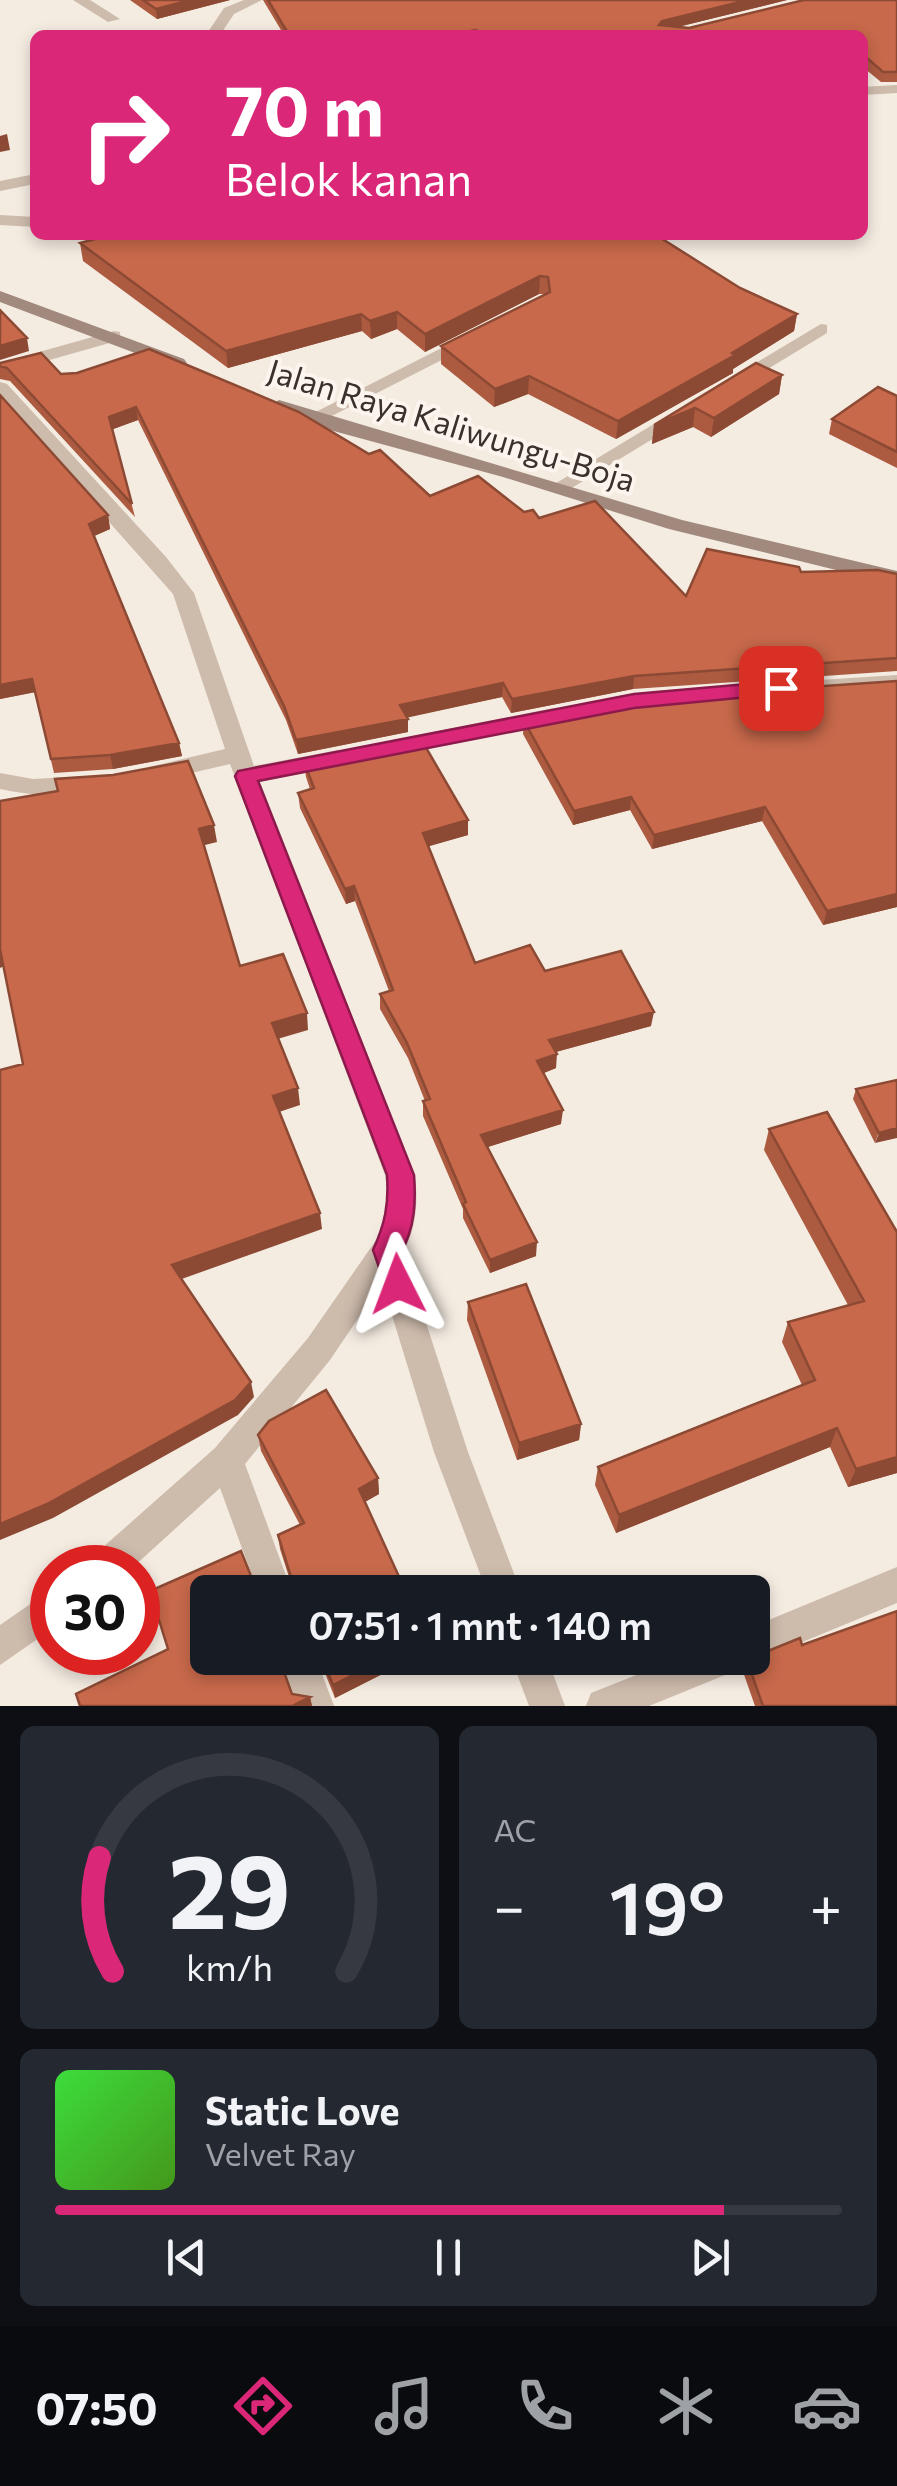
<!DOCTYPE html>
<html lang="id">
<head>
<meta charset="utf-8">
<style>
  body { margin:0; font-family:Commissioner,sans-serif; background:#242831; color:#f1f3f6; height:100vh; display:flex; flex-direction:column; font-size:38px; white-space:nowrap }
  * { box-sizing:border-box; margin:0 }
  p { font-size:32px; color:#9ea1a6 }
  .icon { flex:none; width:55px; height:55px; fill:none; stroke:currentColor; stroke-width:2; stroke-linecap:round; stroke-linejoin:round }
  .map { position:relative; height:1706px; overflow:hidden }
  .details { display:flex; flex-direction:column; gap:20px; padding:20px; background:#0d0f14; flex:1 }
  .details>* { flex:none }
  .banner { position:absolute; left:30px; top:30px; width:838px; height:210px; border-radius:15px; box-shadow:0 5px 15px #0003; background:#db2777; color:#fff; overflow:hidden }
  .speed { position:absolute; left:30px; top:1545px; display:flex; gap:20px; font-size:50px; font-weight:700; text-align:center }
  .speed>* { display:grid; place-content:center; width:130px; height:130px; border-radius:50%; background:#171b24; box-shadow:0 5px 15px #0003; line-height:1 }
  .speed .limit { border:15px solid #d22; background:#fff; color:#111 }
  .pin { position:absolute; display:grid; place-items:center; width:85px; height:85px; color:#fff; margin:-42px; border-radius:20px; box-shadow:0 5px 15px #0006 }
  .me { position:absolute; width:110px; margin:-55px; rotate:357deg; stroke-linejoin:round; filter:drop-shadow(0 0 8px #0008) }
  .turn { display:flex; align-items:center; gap:35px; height:210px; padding:0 30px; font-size:45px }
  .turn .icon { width:130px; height:130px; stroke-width:2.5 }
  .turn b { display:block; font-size:70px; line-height:85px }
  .big { font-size:75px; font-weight:600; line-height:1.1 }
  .details .card { flex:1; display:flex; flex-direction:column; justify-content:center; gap:15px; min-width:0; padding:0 35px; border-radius:15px; background:#242831 }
  .details .dial { align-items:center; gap:0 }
  .dial svg { height:260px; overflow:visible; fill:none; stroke:#363941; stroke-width:7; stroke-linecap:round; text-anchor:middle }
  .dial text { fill:#f1f3f6; stroke:none }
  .song { display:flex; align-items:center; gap:30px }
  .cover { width:120px; height:120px; border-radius:15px; background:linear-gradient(135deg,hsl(120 70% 55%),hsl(100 70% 35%)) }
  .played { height:10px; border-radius:5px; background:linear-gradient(90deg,#db2777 85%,#363941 85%) }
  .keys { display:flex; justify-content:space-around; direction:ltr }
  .heat { display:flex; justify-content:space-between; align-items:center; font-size:55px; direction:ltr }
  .details .tiles { flex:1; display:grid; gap:20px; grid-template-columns:1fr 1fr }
  .card:last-child { grid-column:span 2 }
  .trip { position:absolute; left:190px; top:1575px; width:580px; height:100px; border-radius:15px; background:#171b24; box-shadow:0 5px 15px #0003; font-weight:600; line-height:100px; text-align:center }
  .menu { display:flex; height:160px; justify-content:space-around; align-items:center; background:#090b0e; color:#9ea1a6 }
  .menu .icon { width:70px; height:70px }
  .menu .on { color:#db2777 }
  .menu b { font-size:45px; color:#f1f3f6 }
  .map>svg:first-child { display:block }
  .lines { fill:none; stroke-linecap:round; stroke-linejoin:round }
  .service { fill:#cdbbac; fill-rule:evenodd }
  .minor { fill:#cdbbac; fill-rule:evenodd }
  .secondary { fill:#a18a7d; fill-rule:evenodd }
  .wall { fill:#ac5a40 }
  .shaded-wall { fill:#8c4a34 }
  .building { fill:#c8694b; stroke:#8c4a34; stroke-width:2.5 }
  .route { fill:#db2777; stroke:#8e194d; stroke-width:2.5 }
  .labels { text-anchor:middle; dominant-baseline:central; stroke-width:8; stroke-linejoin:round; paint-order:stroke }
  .far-street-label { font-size:32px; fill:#3b302b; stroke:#fbf5ee }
</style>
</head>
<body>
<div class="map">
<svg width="897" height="1706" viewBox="0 0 897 1706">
  <rect width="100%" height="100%" fill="#f4ebe1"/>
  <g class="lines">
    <path class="service" d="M0 215 35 217V227L0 225Z"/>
    <path class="minor" d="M73 0H90L120 19 108 22Z
      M244 0H262L234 14 220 35H206L224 8Z
      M897 85V93L862 95V87Z
      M35 174V184L0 191V181Z
      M821 324 827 325V333L740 386 733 388 724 382Z
      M114 331 120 332V340L0 374V363Z
      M471 333 477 334V342L318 423 311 425 302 419Z
      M0 382 7 384 166 557 194 593 254 766 338 750 350 758 338 766 260 782 415 1175C418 1201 417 1228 403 1252L468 1452 521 1592H487L434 1452 382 1283 330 1360 245 1464 292 1592H258L220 1488 132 1568H88L93 1556 215 1448 308 1338 381 1233 388 1200 385 1175 230 764 157 781 145 773 149 767 225 749 173 594 0 399Z
      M682 407 691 413 689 417 565 492H551L548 488Z
      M897 675V691L653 707 642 699 653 691Z
      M554 708 562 710 566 716 562 722 392 756 380 748 392 740Z
      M0 773 33 779 87 776 99 784C84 803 23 794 0 789Z
      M897 1567V1603L752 1663 740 1658 735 1671 649 1706H586L591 1693 679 1658H752V1627Z
      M52 1589V1629L0 1665V1625Z
      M280 1658H316L334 1706H298Z
      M511 1658H547L565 1706H529Z"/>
    <path class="secondary" d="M0 291 184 359 187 363 178 368 172 367 0 302Z
      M279 400 682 520 897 571V585L669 529 503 477 304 423 272 410 270 406Z"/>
  </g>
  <path class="wall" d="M130 0H230L157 19Z
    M263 0H787L678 27 689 28 897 0V82H881L864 68H862V35H284Z
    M80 243 740 288 797 314 794 331 733 369V373L616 439 528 394 494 407 441 364V346L545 294H539L425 352 397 329 371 339 362 331 228 368 83 261Z
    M0 363 61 374 430 496 524 512 539 518 686 596 801 572 897 574V671L633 689 511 713 502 697 407 717 408 732 298 754 286 720 138 420 112 429 135 517 10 381 0 379Z
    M782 375 779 394 711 437 693 427 652 444 654 425Z
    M0 395 108 515 110 529 94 536 179 743 182 756 113 769 54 773 35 692 0 699Z
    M897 396V468L829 434 832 419Z
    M897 681V907L823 925 762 821 652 849 630 810 573 825 523 734 524 721Z
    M304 762 468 820V835L428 846 475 963 545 971 651 1026 556 1052V1068L544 1073 561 1124 488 1147 536 1256 490 1273 463 1218V1209L423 1116V1101H425L408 1058 380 1009V994L389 991 355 901 346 904 300 808 298 793 310 789 306 777Z
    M897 1080 875 1143 853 1099 856 1089Z
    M827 1112 897 1473 848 1487 830 1447 616 1533 595 1485 598 1467 802 1385 782 1342 788 1322 848 1305 764 1150 769 1129Z
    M468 1302 581 1424 579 1440 517 1460 467 1320Z
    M326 1390 378 1478 379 1494 365 1502 406 1592H208V1658H279L292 1694 310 1697 312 1706H80L76 1694 168 1649 150 1591 241 1551 253 1581 290 1580 280 1549 278 1535 300 1525 261 1451 258 1435 269 1421Z
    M802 1645 897 1706H755L741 1666 744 1658H752Z
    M319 1658H414L335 1698Z"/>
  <path class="shaded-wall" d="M191 0H230L157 19 156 9Z
    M748 0H787L661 31 659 25 662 21Z
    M476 30V35H450Z
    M7 134 10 150 0 152V136Z
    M540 276 539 294 425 352V334Z
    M397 312V329L371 339 370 321Z
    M361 314 362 331 228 368 226 351Z
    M797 314 794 331 733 369V373L616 439 618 421Z
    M27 338 29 351 0 360V346Z
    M782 375 779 394 711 437 714 418Z
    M529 376 528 394 494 407 495 389Z
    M136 407 138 420 111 430 109 417Z
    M695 408 693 427 652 444 654 425Z
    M108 515 110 529 92 537 89 524Z
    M634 676 633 689 511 713 512 699Z
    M32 679 36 692 0 699V685Z
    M503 683 502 697 401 719 400 705Z
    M408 719V732L298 754 296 740Z
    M179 743 182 756 113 769 110 755Z
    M631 797 630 810 573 825 574 811Z
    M765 807 762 821 652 849 654 835Z
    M468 820V835L423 848V833Z
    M214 825 217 842 201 846 199 829Z
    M354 886 355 901 346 904 345 889Z
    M897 894V907L823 925 827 911Z
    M1 948 6 965 0 968V949Z
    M654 1012 651 1026 548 1054 549 1040Z
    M307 1013 308 1030 274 1040 272 1023Z
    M557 1054 556 1068 536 1076 537 1061Z
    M298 1088 300 1105 276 1113 273 1096Z
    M563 1110 561 1124 481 1149V1135Z
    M897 1128V1138L875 1143 879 1133Z
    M320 1213 322 1229 176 1281 172 1265Z
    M537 1242 536 1256 490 1273V1260Z
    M251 1382 254 1397 238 1415 53 1518 0 1540V1524Z
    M581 1424 579 1440 517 1460 519 1443Z
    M837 1428 830 1447 616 1533 619 1515Z
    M897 1457V1473L848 1487 856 1469Z
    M378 1478 379 1494 361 1504 359 1489Z
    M387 1658H414L335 1698 333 1685Z
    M310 1697 312 1706H292Z"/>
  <path class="building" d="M143 0H191L156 9Z
    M268 0H748L662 21 659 25 689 28 804 0H897V72H883L866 57 862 58V35H481L476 30 450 35H289Z
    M110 235H656L740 288 797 314 732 353 735 355 618 421 529 376 495 389 441 346 550 292 548 277 540 276 425 334 397 312 370 321 361 314 226 351 80 243Z
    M0 310 27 338 0 346Z
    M149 349 299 412 369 454 380 450 430 496 478 476 524 512 533 510 539 518 595 501 686 596 707 549 799 567 801 572 878 570 897 574V658L634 676 512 699 503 683 400 705 408 719 296 740 284 706 136 407 109 417 132 504 7 368 0 366V363L41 353 61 374 77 373Z
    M756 363 782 375 714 418 695 408 654 425Z
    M878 387 897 396V452L832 419Z
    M0 395 108 515 89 524 179 743 110 755 51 759 32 679 0 685Z
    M897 681V894L827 911 765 807 654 835 631 797 574 811 524 721 635 699Z
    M421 739 468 820 423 833 475 963 530 945 545 971 621 951 654 1012 549 1040 557 1054 537 1061 563 1110 481 1135 537 1242 490 1260 463 1204 466 1202 423 1101 430 1099 407 1043 380 994 393 990 354 886 345 889 298 793 314 788 304 762Z
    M188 761 214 825 199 829 240 966 283 954 307 1013 272 1023 298 1088 273 1096 320 1213 172 1265 251 1382 235 1400 47 1504 0 1524V1070L23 1064 0 949V801L58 791 55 779 113 775Z
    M897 1080V1128L879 1133 856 1089Z
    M827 1112 897 1232V1457L856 1469 837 1428 619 1515 598 1467 815 1380 788 1322 864 1301 769 1129Z
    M526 1284 581 1424 519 1443 468 1302Z
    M326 1390 378 1478 359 1489 406 1592H208V1658H279L292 1694 310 1697 292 1706H80L76 1694 168 1649 150 1591 241 1551 253 1581 292 1580 278 1535 304 1523 258 1435 269 1421Z
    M897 1611V1706H763L746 1658H752V1654L758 1655 800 1638 802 1645Z
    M322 1658H387L333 1685Z"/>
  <path class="route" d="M781 681 792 688 789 693 634 708 258 781 414 1175C416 1201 415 1228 401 1252L412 1284 407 1293 398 1297 388 1293 373 1250C385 1224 389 1204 387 1175L235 776 238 771 634 694Z"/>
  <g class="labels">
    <g class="far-street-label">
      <text transform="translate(452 424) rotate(17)">Jalan Raya Kaliwungu-Boja</text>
    </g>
  </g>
</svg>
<div class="speed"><div class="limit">30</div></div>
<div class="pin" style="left:781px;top:688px;background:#d93025"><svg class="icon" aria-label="arrive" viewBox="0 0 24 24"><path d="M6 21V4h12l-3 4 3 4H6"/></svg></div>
<svg class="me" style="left:398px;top:1284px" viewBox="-20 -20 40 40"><path d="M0-17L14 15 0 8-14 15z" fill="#db2777" stroke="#fff" stroke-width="4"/></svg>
<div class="trip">07:51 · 1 mnt · 140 m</div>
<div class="banner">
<div class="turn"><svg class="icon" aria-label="right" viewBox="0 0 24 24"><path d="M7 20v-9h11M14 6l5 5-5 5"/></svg><div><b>70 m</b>Belok kanan</div></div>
</div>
</div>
<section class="details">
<div class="tiles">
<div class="card dial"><svg viewBox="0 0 100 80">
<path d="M14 69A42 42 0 1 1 86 69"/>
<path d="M14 69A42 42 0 0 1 10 34" stroke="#db2777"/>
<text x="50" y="56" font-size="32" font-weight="700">29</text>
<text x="50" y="72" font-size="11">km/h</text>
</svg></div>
<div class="card"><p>AC</p>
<div class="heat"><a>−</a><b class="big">19°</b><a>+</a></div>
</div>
<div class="card">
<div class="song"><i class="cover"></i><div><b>Static Love</b><p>Velvet Ray</p></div></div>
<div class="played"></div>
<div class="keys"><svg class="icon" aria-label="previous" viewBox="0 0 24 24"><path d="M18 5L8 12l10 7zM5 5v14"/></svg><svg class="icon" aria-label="pause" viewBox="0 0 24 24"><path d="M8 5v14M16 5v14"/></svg><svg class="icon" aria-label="next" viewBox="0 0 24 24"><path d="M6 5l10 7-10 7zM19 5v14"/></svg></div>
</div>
</div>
</section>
<nav class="menu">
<b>07:50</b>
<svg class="icon on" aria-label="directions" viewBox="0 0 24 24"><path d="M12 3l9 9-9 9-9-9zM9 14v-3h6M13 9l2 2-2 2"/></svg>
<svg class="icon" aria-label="music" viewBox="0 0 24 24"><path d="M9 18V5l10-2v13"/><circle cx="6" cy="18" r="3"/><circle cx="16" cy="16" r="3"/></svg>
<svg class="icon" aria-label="phone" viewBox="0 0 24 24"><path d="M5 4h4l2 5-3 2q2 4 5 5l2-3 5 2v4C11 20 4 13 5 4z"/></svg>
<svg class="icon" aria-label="climate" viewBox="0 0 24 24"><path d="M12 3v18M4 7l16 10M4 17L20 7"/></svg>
<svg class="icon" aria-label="car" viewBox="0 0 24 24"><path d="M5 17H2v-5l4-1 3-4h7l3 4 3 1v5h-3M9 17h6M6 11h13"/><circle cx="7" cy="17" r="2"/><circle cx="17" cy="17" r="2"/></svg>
</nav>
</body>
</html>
